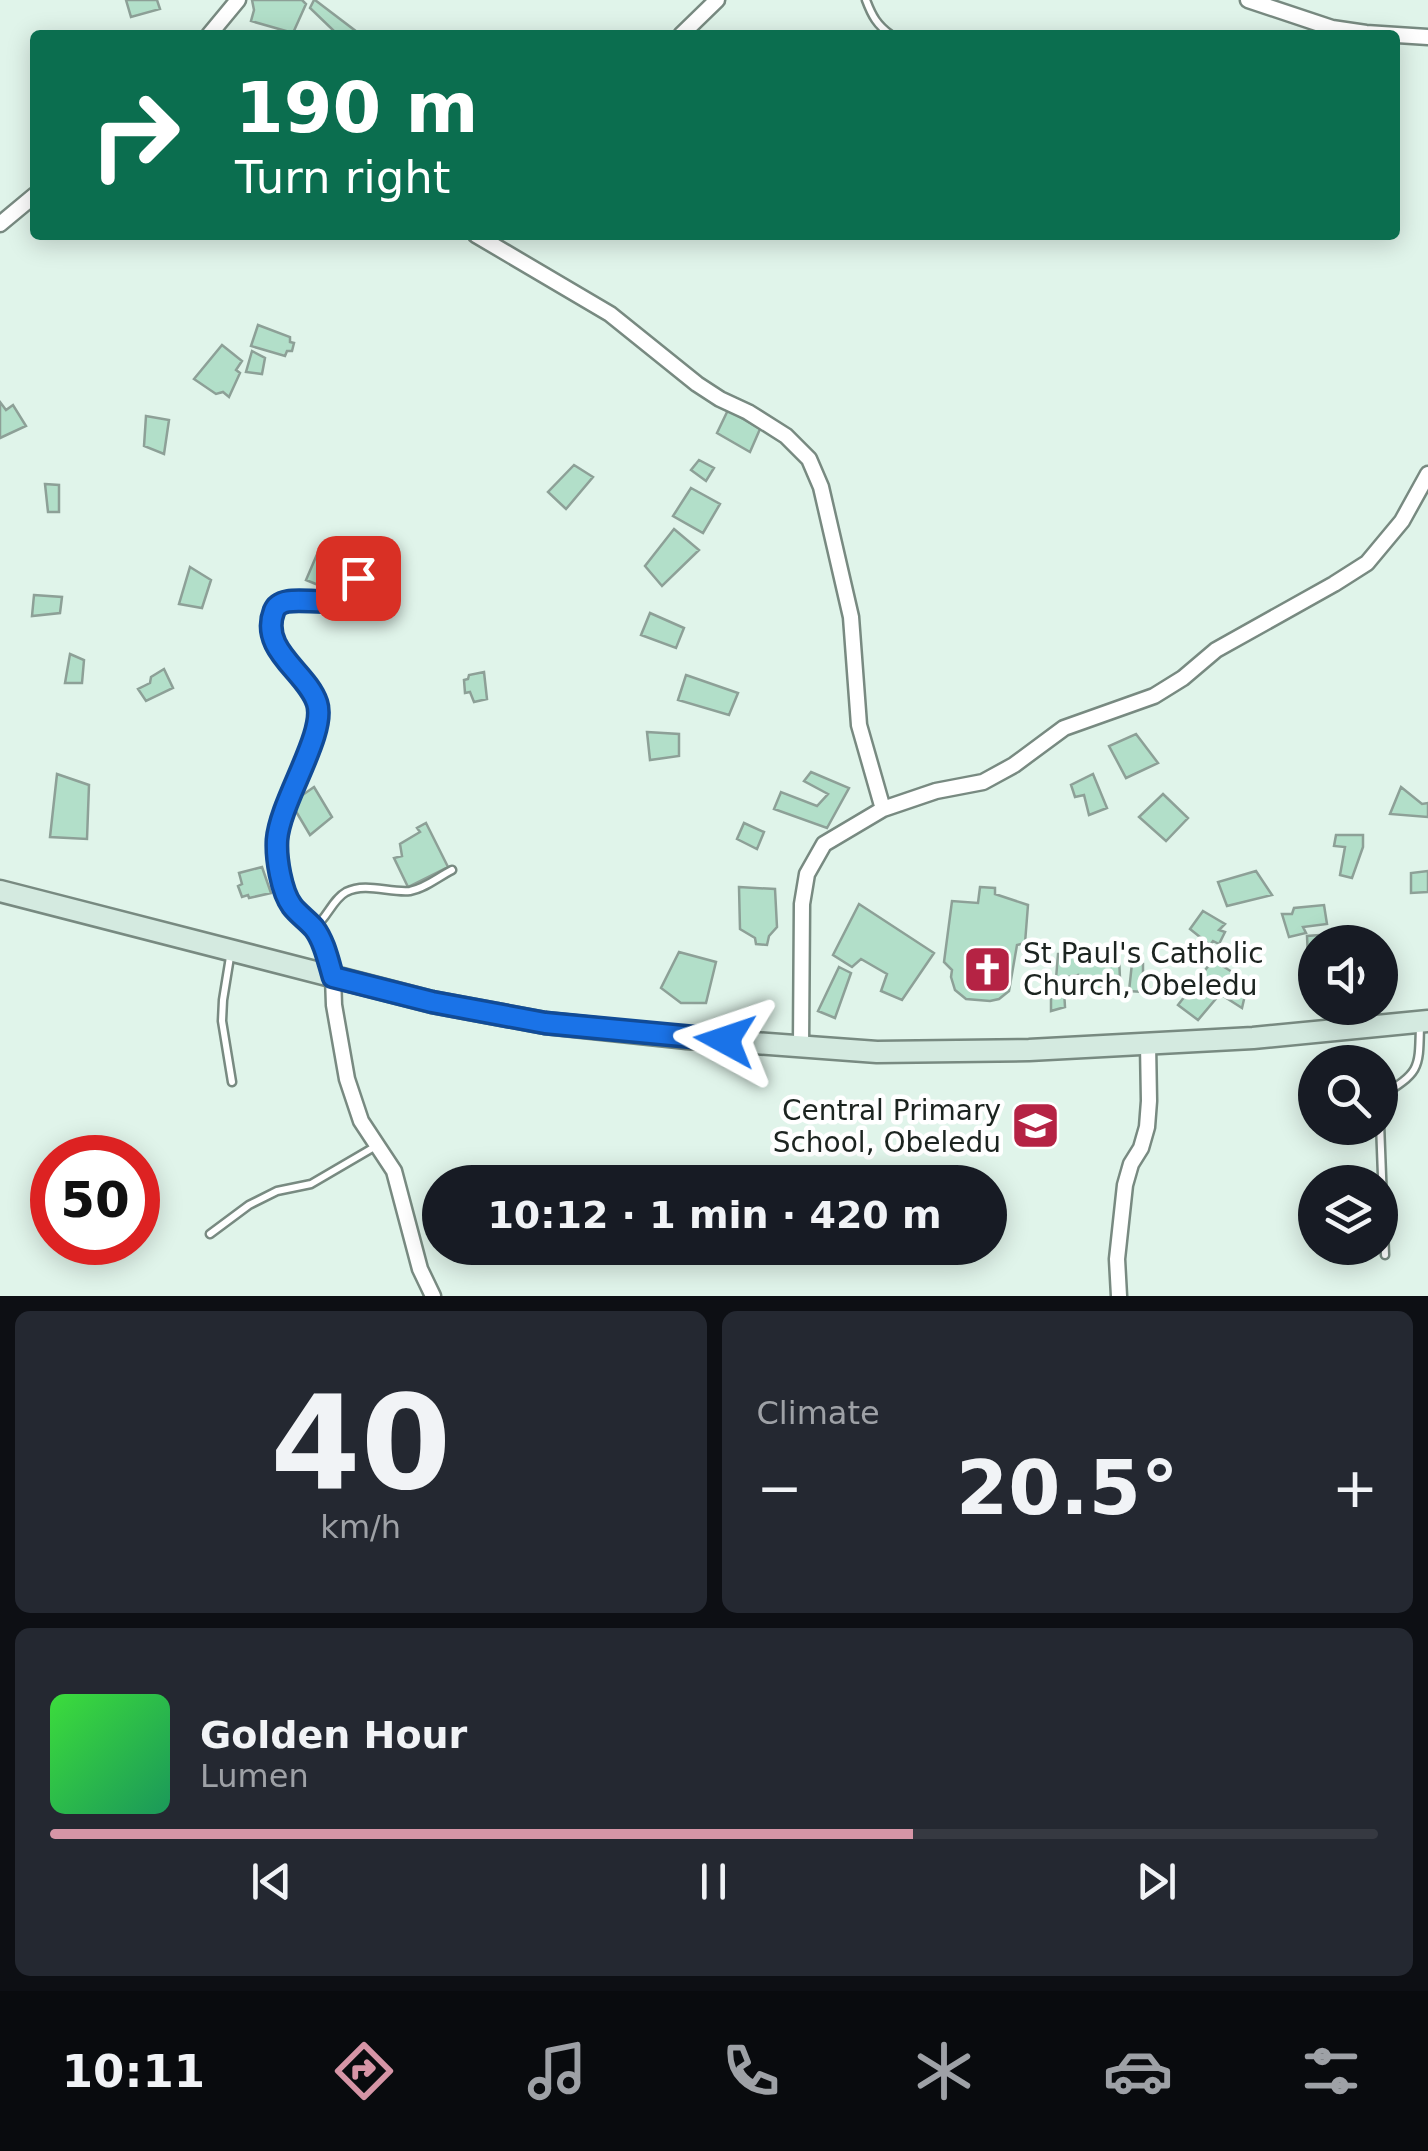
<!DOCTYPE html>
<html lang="en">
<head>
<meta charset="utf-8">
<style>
  body { margin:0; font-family:"DejaVu Sans",sans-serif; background:#242831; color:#f1f3f6; height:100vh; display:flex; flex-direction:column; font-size:38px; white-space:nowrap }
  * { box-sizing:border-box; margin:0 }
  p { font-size:32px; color:#9ea1a6 }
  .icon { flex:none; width:55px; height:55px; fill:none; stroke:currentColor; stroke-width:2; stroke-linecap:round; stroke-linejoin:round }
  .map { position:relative; height:1296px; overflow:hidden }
  .drawer { display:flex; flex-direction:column; gap:15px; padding:15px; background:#0d0f14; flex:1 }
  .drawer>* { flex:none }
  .top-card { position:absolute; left:30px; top:30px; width:1370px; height:210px; border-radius:10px; box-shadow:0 5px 25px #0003; background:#0b6e4f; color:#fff; overflow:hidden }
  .tools { position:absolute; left:1298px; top:925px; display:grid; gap:20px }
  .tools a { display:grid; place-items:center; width:100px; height:100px; border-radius:50%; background:#171b24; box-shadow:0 5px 25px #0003; font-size:50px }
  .speed { position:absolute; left:30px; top:1135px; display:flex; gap:20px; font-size:50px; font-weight:700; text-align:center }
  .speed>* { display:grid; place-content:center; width:130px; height:130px; border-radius:50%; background:#171b24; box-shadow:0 5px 25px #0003; line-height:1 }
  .speed .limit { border:15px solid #d22; background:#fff; color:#111 }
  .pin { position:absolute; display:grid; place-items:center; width:85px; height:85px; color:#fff; margin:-42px; border-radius:20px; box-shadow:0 5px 15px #0006 }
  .me { position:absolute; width:110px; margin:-55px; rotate:275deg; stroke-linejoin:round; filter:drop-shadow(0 0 8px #0008) }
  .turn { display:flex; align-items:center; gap:35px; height:210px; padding:0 40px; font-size:45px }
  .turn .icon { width:130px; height:130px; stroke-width:2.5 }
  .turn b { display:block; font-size:70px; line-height:85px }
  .big { font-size:75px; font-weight:800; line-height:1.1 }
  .drawer .widget { flex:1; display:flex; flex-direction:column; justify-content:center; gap:15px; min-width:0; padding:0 35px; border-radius:15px; background:#242831 }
  .drawer .dial { align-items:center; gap:0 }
  .dial b { font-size:130px; line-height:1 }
  .song { display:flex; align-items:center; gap:30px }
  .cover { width:120px; height:120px; border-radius:15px; background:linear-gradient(135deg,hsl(120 70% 55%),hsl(150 70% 35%)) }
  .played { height:10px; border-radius:5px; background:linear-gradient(90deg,#d695a6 65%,#363941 65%) }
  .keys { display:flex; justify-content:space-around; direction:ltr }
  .heat { display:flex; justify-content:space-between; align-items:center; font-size:55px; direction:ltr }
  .drawer .tiles { flex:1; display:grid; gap:15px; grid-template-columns:1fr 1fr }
  .widget:last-child { grid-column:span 2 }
  .trip { position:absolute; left:422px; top:1165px; width:585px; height:100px; border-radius:50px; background:#171b24; box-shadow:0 5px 25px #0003; font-weight:800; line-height:100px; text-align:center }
  .tab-bar { display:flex; height:160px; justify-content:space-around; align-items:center; background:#090b0e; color:#9ea1a6 }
  .tab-bar .icon { width:70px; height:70px }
  .tab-bar .on { color:#d695a6 }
  .tab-bar b { font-size:45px; color:#f1f3f6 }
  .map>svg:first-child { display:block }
  .building { fill:#b2dfc9; stroke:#8da097; stroke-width:2.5 }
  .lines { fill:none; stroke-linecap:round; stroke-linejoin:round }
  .service-casing { stroke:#788a81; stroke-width:11 }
  .minor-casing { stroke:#788a81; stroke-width:19 }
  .secondary-casing { stroke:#788a81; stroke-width:25 }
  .service { stroke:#fff; stroke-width:6 }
  .minor { stroke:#fff; stroke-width:14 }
  .secondary { stroke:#d4eae0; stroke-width:20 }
  .route-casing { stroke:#114b97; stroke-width:25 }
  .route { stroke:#1a73e8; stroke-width:18 }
  .labels { text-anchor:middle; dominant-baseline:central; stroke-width:9; stroke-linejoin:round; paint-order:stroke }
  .poi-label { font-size:28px; fill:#1c2420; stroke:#fff; text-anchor:start }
</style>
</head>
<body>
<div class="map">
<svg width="1428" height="1296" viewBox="0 0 1428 1296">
  <rect width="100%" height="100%" fill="#e0f4ea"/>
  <path class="building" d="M126 0H157L160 9 131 17Z
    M252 0H302L306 4 293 33 251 21 254 10Z
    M314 0H315L357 32 352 35H328L333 30 310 8Z
    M258 325 290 337V342L294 343 292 351H287L285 356 251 346Z
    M222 345 242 361 236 370 240 373 229 397 223 392 216 394 194 379Z
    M252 351 265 358 262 374 246 372Z
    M0 402 6 410 13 405 26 426 0 438Z
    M728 410 760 429 750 452 717 433Z
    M146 416 169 420 164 454 144 446Z
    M699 460 714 468 706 481 691 470Z
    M574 465 593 477 566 509 548 492Z
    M45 484 59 485V512H48Z
    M691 488 720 504 703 533 673 516Z
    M674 529 699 550 662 586 645 566Z
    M318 552 343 566 333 591 306 580Z
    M190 567 211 580 202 608 179 604Z
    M34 595 62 597 60 613 32 616Z
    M650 613 684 628 676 648 641 635Z
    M70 654 84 660 82 683H65Z
    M164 669 173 688 146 701 138 689 150 683 151 677Z
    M484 672 487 699 474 702 470 692 465 693 464 680 468 679 469 675Z
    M686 675 738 693 729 715 678 700Z
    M647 732 679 734V756L650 760Z
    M1136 734 1158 763 1126 778 1109 746Z
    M811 772 849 788 827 828 774 809 781 792 817 806 828 794 804 781Z
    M57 774 89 785 87 839 50 837Z
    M1093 774 1107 808 1089 815 1084 795 1075 797 1071 785Z
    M314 787 332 817 310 835 291 803Z
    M1401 787 1422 804 1428 803V817L1390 814Z
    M1163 794 1188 818 1166 841 1139 817Z
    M426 823 448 867 408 887 394 858 402 856 400 844 420 832 417 828Z
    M744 823 764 832 757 849 737 839Z
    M1336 835H1363V847L1352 878 1340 875 1345 847 1334 846Z
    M262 867 271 893 249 898 248 895 242 897 238 886 242 884 239 873Z
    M1256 871 1272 895 1227 906 1218 882Z
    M1428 871V892L1411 893V873Z
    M739 887 775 889 777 927 769 936 767 945 756 944 755 938 740 929Z
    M980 887 995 888V894L1028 905 1025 943 1017 945 1009 991 999 999 990 1001 966 999 955 990 951 977 952 970 944 962 952 901 978 903Z
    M859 904 934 953 902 1000 881 991 887 974 861 959 852 967 833 955Z
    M1324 905 1327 924 1303 927 1306 933 1289 937 1282 914H1292L1294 908Z
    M1203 911 1225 924 1219 930 1225 932 1219 944 1213 941 1210 945 1190 929Z
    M1333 934 1334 940 1340 939 1343 942H1315V958H1308L1307 936Z
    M679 952 716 962 706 1003H681L661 988Z
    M1058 954 1119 956 1120 979 1102 978 1101 992H1078V975L1056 979Z
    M1213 960 1248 982 1242 1008 1220 994 1198 1020 1178 1005Z
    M1132 963 1143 964V992L1129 991Z
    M839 967 851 973 835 1018 818 1011Z
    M1051 989 1064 990 1065 1007 1051 1011Z
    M1331 1008H1368V1013L1354 1016 1353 1009 1331 1010Z"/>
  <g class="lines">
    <defs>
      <path id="service" d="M866 0C872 16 877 25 891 35
        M315 927C327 918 333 899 346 892 366 882 389 893 410 891 426 888 438 877 452 870
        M230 957 223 1000 222 1021 232 1082
        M1380 1097C1421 1071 1419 1070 1420 1023
        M1380 1123 1385 1255
        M210 1234 249 1205 277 1191 311 1184 376 1146"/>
      <path id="minor" d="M1248 0 1332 28 1366 33 1428 37
        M209 35 238 0
        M681 35 717 0
        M0 224 35 195
        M476 235 610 314 697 384 720 399 748 412 786 436 809 459 821 487 851 617 859 725 883 809
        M359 577 345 596 332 602 292 601 279 604 275 610 272 624 275 643 280 653 308 683 319 707 318 729 290 791 281 819 277 842 280 865 290 904 314 928 325 950 333 977 334 1005 347 1079 361 1121 394 1171 420 1269 433 1296
        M801 1046 802 904 807 874 824 844 883 809 936 791 983 782 1014 765 1064 728 1154 696 1183 678 1216 650 1334 584 1367 563 1402 521 1428 474
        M1119 1296 1117 1259 1125 1185 1131 1164 1141 1148 1147 1127 1149 1101 1148 1044"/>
      <path id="secondary" d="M0 891 432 1002 545 1023 687 1038 877 1052 1029 1050 1253 1038 1428 1021"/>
    </defs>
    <use href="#service" class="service-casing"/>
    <use href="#minor" class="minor-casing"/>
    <use href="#secondary" class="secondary-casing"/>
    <use href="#service" class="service"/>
    <use href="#minor" class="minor"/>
    <use href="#secondary" class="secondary"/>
  </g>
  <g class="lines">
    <defs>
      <path id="route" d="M358 578C355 583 350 592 345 596 328 610 282 590 274 611 259 650 307 672 317 703 327 733 280 801 277 840 276 858 281 891 292 906 298 914 307 920 314 928 324 941 328 960 333 977L432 1002 545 1023 725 1040"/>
    </defs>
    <use href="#route" class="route-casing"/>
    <use href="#route" class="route"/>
  </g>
  <defs>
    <symbol id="church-square" viewBox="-11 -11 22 22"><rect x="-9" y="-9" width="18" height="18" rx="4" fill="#b52344" stroke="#fff"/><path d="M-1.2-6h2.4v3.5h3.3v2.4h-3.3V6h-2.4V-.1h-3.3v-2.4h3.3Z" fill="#fff"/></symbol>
    <symbol id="school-square" viewBox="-11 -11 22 22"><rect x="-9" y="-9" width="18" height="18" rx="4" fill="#b52344" stroke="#fff"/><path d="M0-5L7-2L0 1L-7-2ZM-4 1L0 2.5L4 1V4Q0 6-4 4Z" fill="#fff"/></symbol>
  </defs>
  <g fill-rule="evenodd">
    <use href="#church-square" x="960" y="942" width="55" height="55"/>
    <use href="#school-square" x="1008" y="1098" width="55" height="55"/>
  </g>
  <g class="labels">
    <g class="poi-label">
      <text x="1023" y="953">St Paul's Catholic<tspan x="1023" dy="32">Church, Obeledu</tspan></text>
      <text x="1001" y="1110" text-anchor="end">Central Primary<tspan x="1001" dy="32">School, Obeledu</tspan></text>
    </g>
  </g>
</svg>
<div class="tools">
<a><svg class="icon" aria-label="sound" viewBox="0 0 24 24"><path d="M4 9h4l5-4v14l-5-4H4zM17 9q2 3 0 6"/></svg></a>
<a><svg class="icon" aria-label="search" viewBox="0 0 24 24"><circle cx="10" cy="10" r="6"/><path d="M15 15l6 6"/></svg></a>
<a><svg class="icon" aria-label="layers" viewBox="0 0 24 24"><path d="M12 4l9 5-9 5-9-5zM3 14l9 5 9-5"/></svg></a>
</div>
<div class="speed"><div class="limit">50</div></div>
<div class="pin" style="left:358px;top:578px;background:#d93025"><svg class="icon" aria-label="arrive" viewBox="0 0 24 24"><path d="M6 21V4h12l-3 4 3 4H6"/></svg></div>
<svg class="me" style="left:725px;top:1040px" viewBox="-20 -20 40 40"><path d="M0-17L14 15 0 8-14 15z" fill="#1a73e8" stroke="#fff" stroke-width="4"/></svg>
<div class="trip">10:12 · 1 min · 420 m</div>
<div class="top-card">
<div class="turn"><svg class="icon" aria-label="right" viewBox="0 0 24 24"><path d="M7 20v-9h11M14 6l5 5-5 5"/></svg><div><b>190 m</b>Turn right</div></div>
</div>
</div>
<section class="drawer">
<div class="tiles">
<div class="widget dial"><b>40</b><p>km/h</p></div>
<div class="widget"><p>Climate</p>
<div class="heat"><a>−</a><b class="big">20.5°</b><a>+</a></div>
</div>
<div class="widget">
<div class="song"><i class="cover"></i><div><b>Golden Hour</b><p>Lumen</p></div></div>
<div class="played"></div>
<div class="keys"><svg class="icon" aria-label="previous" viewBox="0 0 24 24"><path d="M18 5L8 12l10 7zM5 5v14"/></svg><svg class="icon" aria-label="pause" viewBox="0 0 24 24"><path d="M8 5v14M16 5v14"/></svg><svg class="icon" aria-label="next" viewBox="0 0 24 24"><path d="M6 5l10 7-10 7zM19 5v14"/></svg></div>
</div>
</div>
</section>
<nav class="tab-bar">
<b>10:11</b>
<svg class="icon on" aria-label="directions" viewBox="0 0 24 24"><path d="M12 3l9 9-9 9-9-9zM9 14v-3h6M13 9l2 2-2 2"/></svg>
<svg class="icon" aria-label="music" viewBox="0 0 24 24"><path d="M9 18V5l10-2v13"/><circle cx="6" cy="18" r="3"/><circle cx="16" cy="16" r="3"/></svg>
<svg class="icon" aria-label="phone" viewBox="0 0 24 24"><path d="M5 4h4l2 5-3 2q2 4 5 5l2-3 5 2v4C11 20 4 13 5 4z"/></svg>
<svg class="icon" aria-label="climate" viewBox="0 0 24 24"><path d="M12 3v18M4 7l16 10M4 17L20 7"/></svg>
<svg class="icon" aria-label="car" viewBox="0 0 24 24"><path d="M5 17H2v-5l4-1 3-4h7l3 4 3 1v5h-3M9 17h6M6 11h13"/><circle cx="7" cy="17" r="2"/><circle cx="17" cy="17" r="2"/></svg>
<svg class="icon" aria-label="filters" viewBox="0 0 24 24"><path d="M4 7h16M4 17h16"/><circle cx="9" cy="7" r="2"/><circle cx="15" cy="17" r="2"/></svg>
</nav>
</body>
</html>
